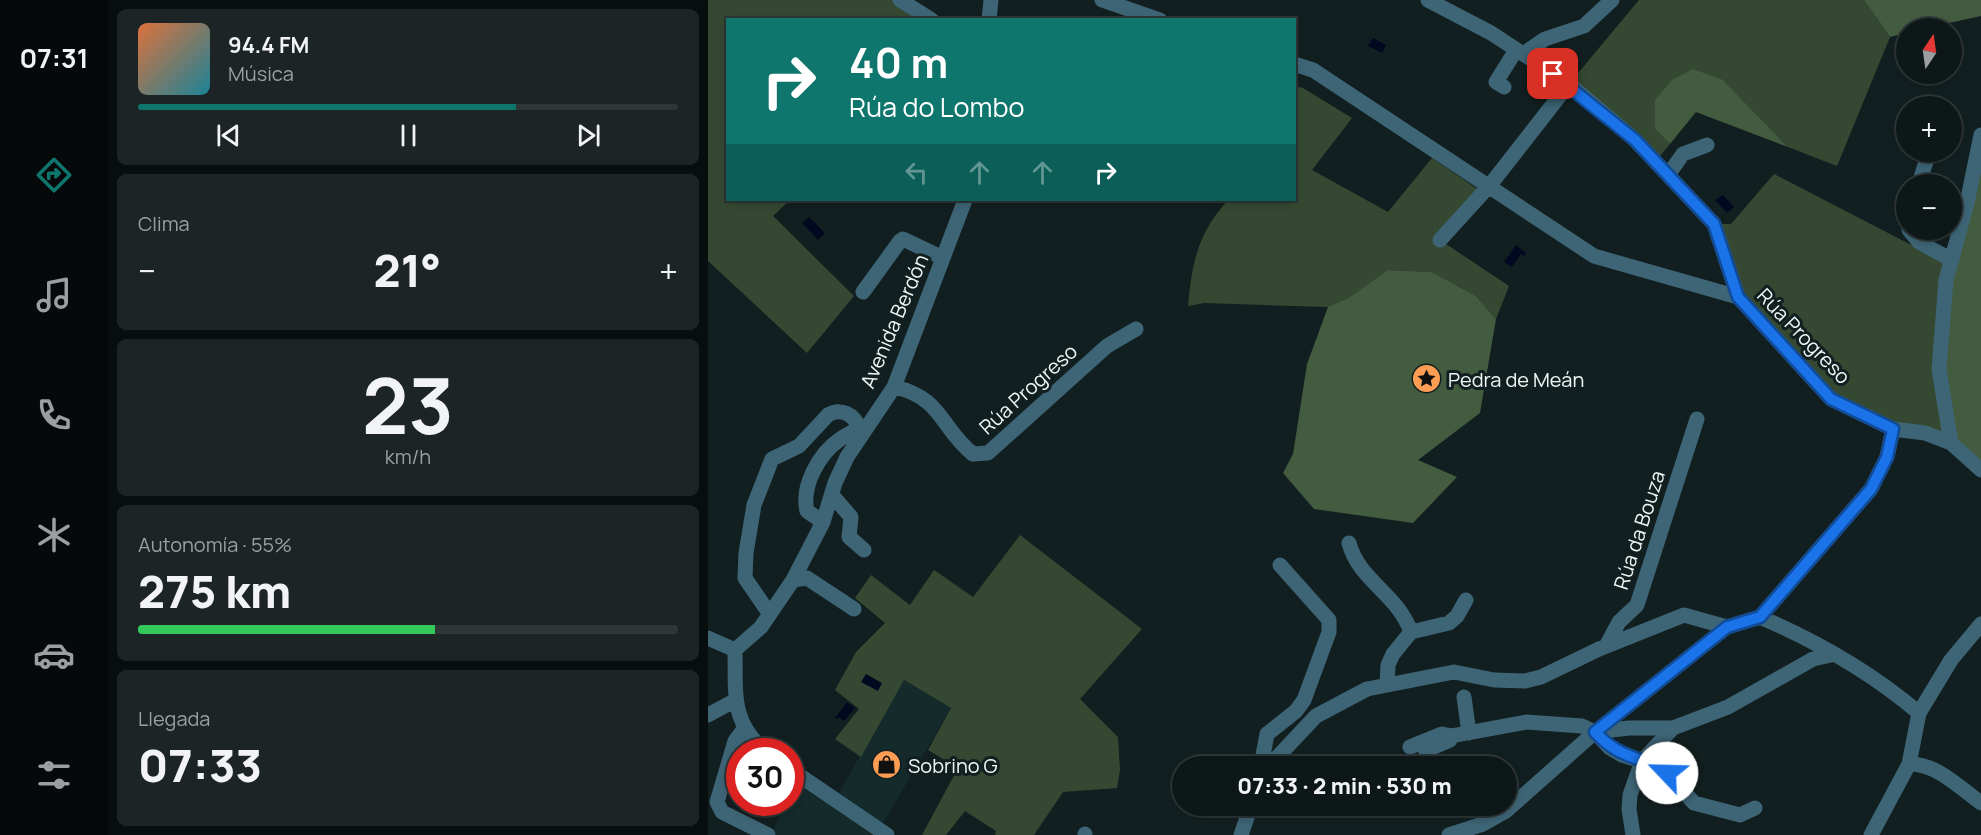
<!DOCTYPE html>
<html lang="es">
<head>
<meta charset="utf-8">
<style>
  body { margin:0; font-family:Manrope,sans-serif; background:#1c2425; color:#f1f3f6; height:100vh; display:flex; flex-direction:column; font-size:22px; white-space:nowrap }
  * { box-sizing:border-box; margin:0 }
  p { font-size:20px; color:#9b9fa2 }
  .icon { flex:none; width:33px; height:33px; fill:none; stroke:currentColor; stroke-width:2; stroke-linecap:round; stroke-linejoin:round }
  .map { position:relative; flex:1; overflow:hidden }
  .panel { display:flex; flex-direction:column; gap:9px; padding:9px; background:#080d0d; width:600px }
  .panel>* { flex:none }
  .hud { position:absolute; left:18px; top:18px; width:570px; height:183px; border-radius:0px; box-shadow:0 3px 9px #0003,0 0 0 2px #2e3637; background:#0f766e; color:#fff; overflow:hidden }
  .needle { width:39px; rotate:13deg }
  .fabs { position:absolute; left:1188px; top:18px; display:grid; gap:12px }
  .fabs a { display:grid; place-items:center; width:66px; height:66px; border-radius:50%; background:#0e1718; box-shadow:0 3px 9px #0003,0 0 0 2px #2e3637; font-size:30px }
  .speed { position:absolute; left:18px; top:738px; display:flex; gap:12px; font-size:30px; font-weight:700; text-align:center }
  .speed>* { display:grid; place-content:center; width:78px; height:78px; border-radius:50%; background:#0e1718; box-shadow:0 3px 9px #0003,0 0 0 2px #2e3637; line-height:1 }
  .speed .limit { border:9px solid #d22; background:#fff; color:#111 }
  .pin { position:absolute; display:grid; place-items:center; width:51px; height:51px; color:#fff; margin:-26px; border-radius:12px; box-shadow:0 3px 9px #0006 }
  .me { position:absolute; width:66px; margin:-33px; rotate:294deg; stroke-linejoin:round; filter:drop-shadow(0 0 4px #0008) }
  .turn { display:flex; align-items:center; gap:21px; height:126px; padding:0 24px; font-size:27px }
  .turn .icon { width:78px; height:78px; stroke-width:2.5 }
  .turn b { display:block; font-size:42px; line-height:51px }
  .lanes { display:flex; align-items:center; height:57px; padding:0 24px; background:#0003; justify-content:center; gap:30px; direction:ltr }
  .lanes .off { opacity:.35 }
  .big { font-size:45px; font-weight:800; line-height:1.1 }
  .panel .widget { flex:1; display:flex; flex-direction:column; justify-content:center; gap:9px; min-width:0; padding:0 21px; border-radius:9px; background:#1c2425 }
  .panel .dial { align-items:center; gap:0 }
  .dial b { font-size:78px; line-height:1 }
  .song { display:flex; align-items:center; gap:18px }
  .cover { width:72px; height:72px; border-radius:9px; background:linear-gradient(135deg,hsl(20 70% 55%),hsl(190 70% 35%)) }
  .played { height:6px; border-radius:3px; background:linear-gradient(90deg,#0f766e 70%,#2e3637 70%) }
  .keys { display:flex; justify-content:space-around; direction:ltr }
  .heat { display:flex; justify-content:space-between; align-items:center; font-size:33px; direction:ltr }
  .charge { height:9px; border-radius:4px; background:linear-gradient(90deg,#34c759 55%,#2e3637 0) }
  .trip { position:absolute; left:464px; top:756px; width:345px; height:60px; border-radius:30px; background:#0e1718; box-shadow:0 3px 9px #0003,0 0 0 2px #2e3637; font-weight:800; line-height:60px; text-align:center }
  main { display:flex; flex:1; min-height:0 }
  .tab-bar { display:flex; flex-direction:column; width:108px; justify-content:space-around; align-items:center; background:#06090a; color:#9b9fa2 }
  .tab-bar .icon { width:42px; height:42px }
  .tab-bar .current { color:#0f766e }
  .tab-bar b { font-size:27px; color:#f1f3f6 }
  .map>svg:first-child { display:block }
  .built { fill:#142a2b }
  .green { fill:#354932 }
  .forest { fill:#435c40 }
  .water { fill:#000920 }
  .lines { fill:none; stroke-linecap:round; stroke-linejoin:round }
  .minor { stroke:#3e6576; stroke-width:15 }
  .route-casing { stroke:#114b97; stroke-width:15 }
  .route { stroke:#1a73e8; stroke-width:10 }
  .labels { text-anchor:middle; dominant-baseline:central; stroke-width:6; stroke-linejoin:round; paint-order:stroke }
  .street-label { font-size:20px; fill:#eef6f7; stroke:#121f20 }
  .poi-label { font-size:20px; fill:#eef6f7; stroke:#121f20; text-anchor:start }
</style>
</head>
<body>
<main>
<nav class="tab-bar">
<b>07:31</b>
<svg class="icon current" aria-label="directions" viewBox="0 0 24 24"><path d="M12 3l9 9-9 9-9-9zM9 14v-3h6M13 9l2 2-2 2"/></svg>
<svg class="icon" aria-label="music" viewBox="0 0 24 24"><path d="M9 18V5l10-2v13"/><circle cx="6" cy="18" r="3"/><circle cx="16" cy="16" r="3"/></svg>
<svg class="icon" aria-label="phone" viewBox="0 0 24 24"><path d="M5 4h4l2 5-3 2q2 4 5 5l2-3 5 2v4C11 20 4 13 5 4z"/></svg>
<svg class="icon" aria-label="climate" viewBox="0 0 24 24"><path d="M12 3v18M4 7l16 10M4 17L20 7"/></svg>
<svg class="icon" aria-label="car" viewBox="0 0 24 24"><path d="M5 17H2v-5l4-1 3-4h7l3 4 3 1v5h-3M9 17h6M6 11h13"/><circle cx="7" cy="17" r="2"/><circle cx="17" cy="17" r="2"/></svg>
<svg class="icon" aria-label="filters" viewBox="0 0 24 24"><path d="M4 7h16M4 17h16"/><circle cx="9" cy="7" r="2"/><circle cx="15" cy="17" r="2"/></svg>
</nav>
<section class="panel">
<div class="widget">
<div class="song"><i class="cover"></i><div><b>94.4 FM</b><p>Música</p></div></div>
<div class="played"></div>
<div class="keys"><svg class="icon" aria-label="previous" viewBox="0 0 24 24"><path d="M18 5L8 12l10 7zM5 5v14"/></svg><svg class="icon" aria-label="pause" viewBox="0 0 24 24"><path d="M8 5v14M16 5v14"/></svg><svg class="icon" aria-label="next" viewBox="0 0 24 24"><path d="M6 5l10 7-10 7zM19 5v14"/></svg></div>
</div>
<div class="widget"><p>Clima</p>
<div class="heat"><a>−</a><b class="big">21°</b><a>+</a></div>
</div>
<div class="widget dial"><b>23</b><p>km/h</p></div>
<div class="widget"><p>Autonomía · 55%</p><b class="big">275 km</b><div class="charge"></div></div>
<div class="widget"><p>Llegada</p><b class="big">07:33</b></div>
</section>
<div class="map">
<svg width="1273" height="835" viewBox="0 0 1273 835">
  <rect width="100%" height="100%" fill="#121f20"/>
  <path class="built" d="M195 680 243 708 171 830 179 835H63L77 803 82 802 83 791 90 774 127 800Z"/>
  <path class="green" d="M0 0H192L224 19 20 20V200H82L65 216 146 296 99 353 0 261Z
    M931 0H1156L1182 37 1129 166 1080 147 1015 80 947 129 962 144 947 162 861 84Z
    M587 86 595 88 644 118 604 170 680 212 724 158 771 190 732 240 801 286 788 319 768 296 724 272 680 270 641 300 620 307 496 303 480 306C484 262 490 233 520 200H586Z
    M1066 174 1242 265 1243 443 1123 399 1030 297 1006 224H1023Z
    M312 535 434 629 372 699 410 737 412 770 409 788 355 792 326 835H287L288 831 257 811 238 835H214L250 768 220 750 243 708 196 680 153 757 127 739 151 709 127 690 148 652 177 623 147 598 163 575 202 605 226 570 265 597Z"/>
  <path class="forest" d="M1156 0H1273V16L1218 28H1198V33L1182 37Z
    M985 69 1015 80 1080 147 988 112 962 144 947 129V100L964 80Z
    M1273 133V468L1243 443 1231 369 1242 265Z
    M680 270 724 272 768 296 788 319 772 413 710 460 749 477 705 523 606 509 575 473 585 454 599 364 620 307 641 298Z"/>
  <path class="water" d="M665 38 678 45 674 53 660 46Z
    M1015 195 1026 207 1019 213 1007 200Z
    M101 217 117 233 110 240 94 223Z
    M808 245 818 253 816 256 813 254 804 267 796 262Z
    M158 674 174 683 170 691 153 682Z
    M139 702 147 708 136 721 131 717 129 719 127 718Z"/>
  <g class="lines">
    <path class="minor" d="M192 0 224 20
      M394 0 452 20
      M720 0 783 33 861 84 927 140 1006 224 1030 297
      M281 20 283 0
      M815 54 837 39 876 26 904 0
      M586 64 605 70 886 256 1030 297 1123 399 1185 429 1217 433 1243 443 1273 470
      M796 87 788 82 808 50
      M960 175 975 154 999 145
      M1211 184 1221 152
      M1201 230 1211 242 1244 260
      M732 240 782 185 861 84
      M155 292 192 241 195 239 235 258
      M186 387C234 397 233 429 265 454L280 453 399 346 428 329
      M1243 443 1231 369 1238 280 1259 203 1273 135
      M124 495 143 517 141 537 156 550
      M641 543C651 581 689 593 703 632L685 654 680 665 679 684
      M85 580 99 578 146 609
      M61 613 37 578 38 553 46 505 64 459 91 446 120 415C133 407 147 415 151 428 145 432 137 435 131 440 111 454 93 486 99 511L115 522
      M1052 617 1163 489 1179 457 1185 429
      M703 632 741 623 749 616 758 600
      M0 638 27 650C28 693 22 722 58 752
      M898 646 911 622 929 605 989 419
      M27 650 53 627 85 580 115 522 127 483 139 457 186 387 257 200
      M756 697 761 733
      M0 715 28 700
      M36 729 27 741 9 802 14 812 60 835
      M887 732 921 728H965
      M743 736 818 722 874 726 887 732 902 748 914 755 947 765 959 773 986 803 1032 815 1047 808
      M702 747 734 734 743 736 742 740 721 749 718 754 724 766
      M1201 764C1228 763 1252 788 1273 803
      M553 766 559 734 588 711 596 700 621 632V620L572 565
      M561 766 608 716 659 689 746 672 786 680 817 681 833 677 891 649 976 615 1019 627 1052 617C1108 641 1164 673 1211 713
      M82 769 179 835
      M377 835V834
      M533 835 543 806
      M741 835 775 824 798 811 887 732 1019 627
      M925 835 921 809 922 795 934 761 965 728 1020 707 1105 659 1123 655
      M1163 835 1201 764 1211 713 1243 660 1273 624"/>
  </g>
  <g class="lines">
    <defs>
      <path id="route" d="M845 74 927 140 1006 224 1030 297 1123 399 1185 429 1179 457 1163 489 1052 617 1019 627 887 732C914 761 930 754 959 773"/>
    </defs>
    <use href="#route" class="route-casing"/>
    <use href="#route" class="route"/>
  </g>
  <defs>
    <symbol id="sight-disc" viewBox="-11 -11 22 22"><circle r="9.5" fill="#fd9d54" stroke="#121f20"/><path d="M0-6L1.8-2.2L6-1.7L2.9 1.2L3.7 5.4L0 3.3L-3.7 5.4L-2.9 1.2L-6-1.7L-1.8-2.2Z" fill="#111"/></symbol>
    <symbol id="shop-disc" viewBox="-11 -11 22 22"><circle r="9.5" fill="#fd9d54" stroke="#121f20"/><path d="M-5-2.5h2.3a2.7 3.5 0 0 1 5.4 0H5L5.5 6h-11ZM-1.5-2.5h3a1.5 2.3 0 0 0-3 0Z" fill="#111"/></symbol>
  </defs>
  <g fill-rule="evenodd">
    <use href="#sight-disc" x="702" y="362" width="33" height="33"/>
    <use href="#shop-disc" x="162" y="748" width="33" height="33"/>
  </g>
  <g class="labels">
    <g class="street-label">
      <text transform="translate(186 321) rotate(-67)">Avenida Berdón</text>
      <text transform="translate(1096 336) rotate(46)">Rúa Progreso</text>
      <text transform="translate(320 389) rotate(-42)">Rúa Progreso</text>
      <text transform="translate(931 530) rotate(-72)">Rúa da Bouza</text>
    </g>
    <g class="poi-label">
      <text x="740" y="379">Pedra de Meán</text>
      <text x="200" y="765">Sobrino G</text>
    </g>
  </g>
</svg>
<div class="fabs">
<a><svg class="needle" viewBox="-14 -14 28 28"><path d="M0-13l5 13h-10z" fill="#e53935"/><path d="M0 13l5-13h-10z" fill="#9b9fa2"/></svg></a>
<a>+</a>
<a>−</a>
</div>
<div class="speed"><div class="limit">30</div></div>
<div class="pin" style="left:845px;top:74px;background:#d93025"><svg class="icon" aria-label="arrive" viewBox="0 0 24 24"><path d="M6 21V4h12l-3 4 3 4H6"/></svg></div>
<svg class="me" style="left:959px;top:773px" viewBox="-20 -20 40 40"><circle r="19" fill="#fff"/><path d="M0-13L10 11 0 6-10 11z" fill="#1a73e8"/></svg>
<div class="trip">07:33 · 2 min · 530 m</div>
<div class="hud">
<div class="turn"><svg class="icon" aria-label="right" viewBox="0 0 24 24"><path d="M7 20v-9h11M14 6l5 5-5 5"/></svg><div><b>40 m</b>Rúa do Lombo</div></div>
<div class="lanes"><svg class="icon off" aria-label="left" viewBox="0 0 24 24"><path d="M17 20v-9H6M10 6l-5 5 5 5"/></svg><svg class="icon off" aria-label="ahead" viewBox="0 0 24 24"><path d="M12 20V5M6 11l6-6 6 6"/></svg><svg class="icon off" aria-label="ahead" viewBox="0 0 24 24"><path d="M12 20V5M6 11l6-6 6 6"/></svg><svg class="icon" aria-label="right" viewBox="0 0 24 24"><path d="M7 20v-9h11M14 6l5 5-5 5"/></svg></div>
</div>
</div>
</main>
</body>
</html>
